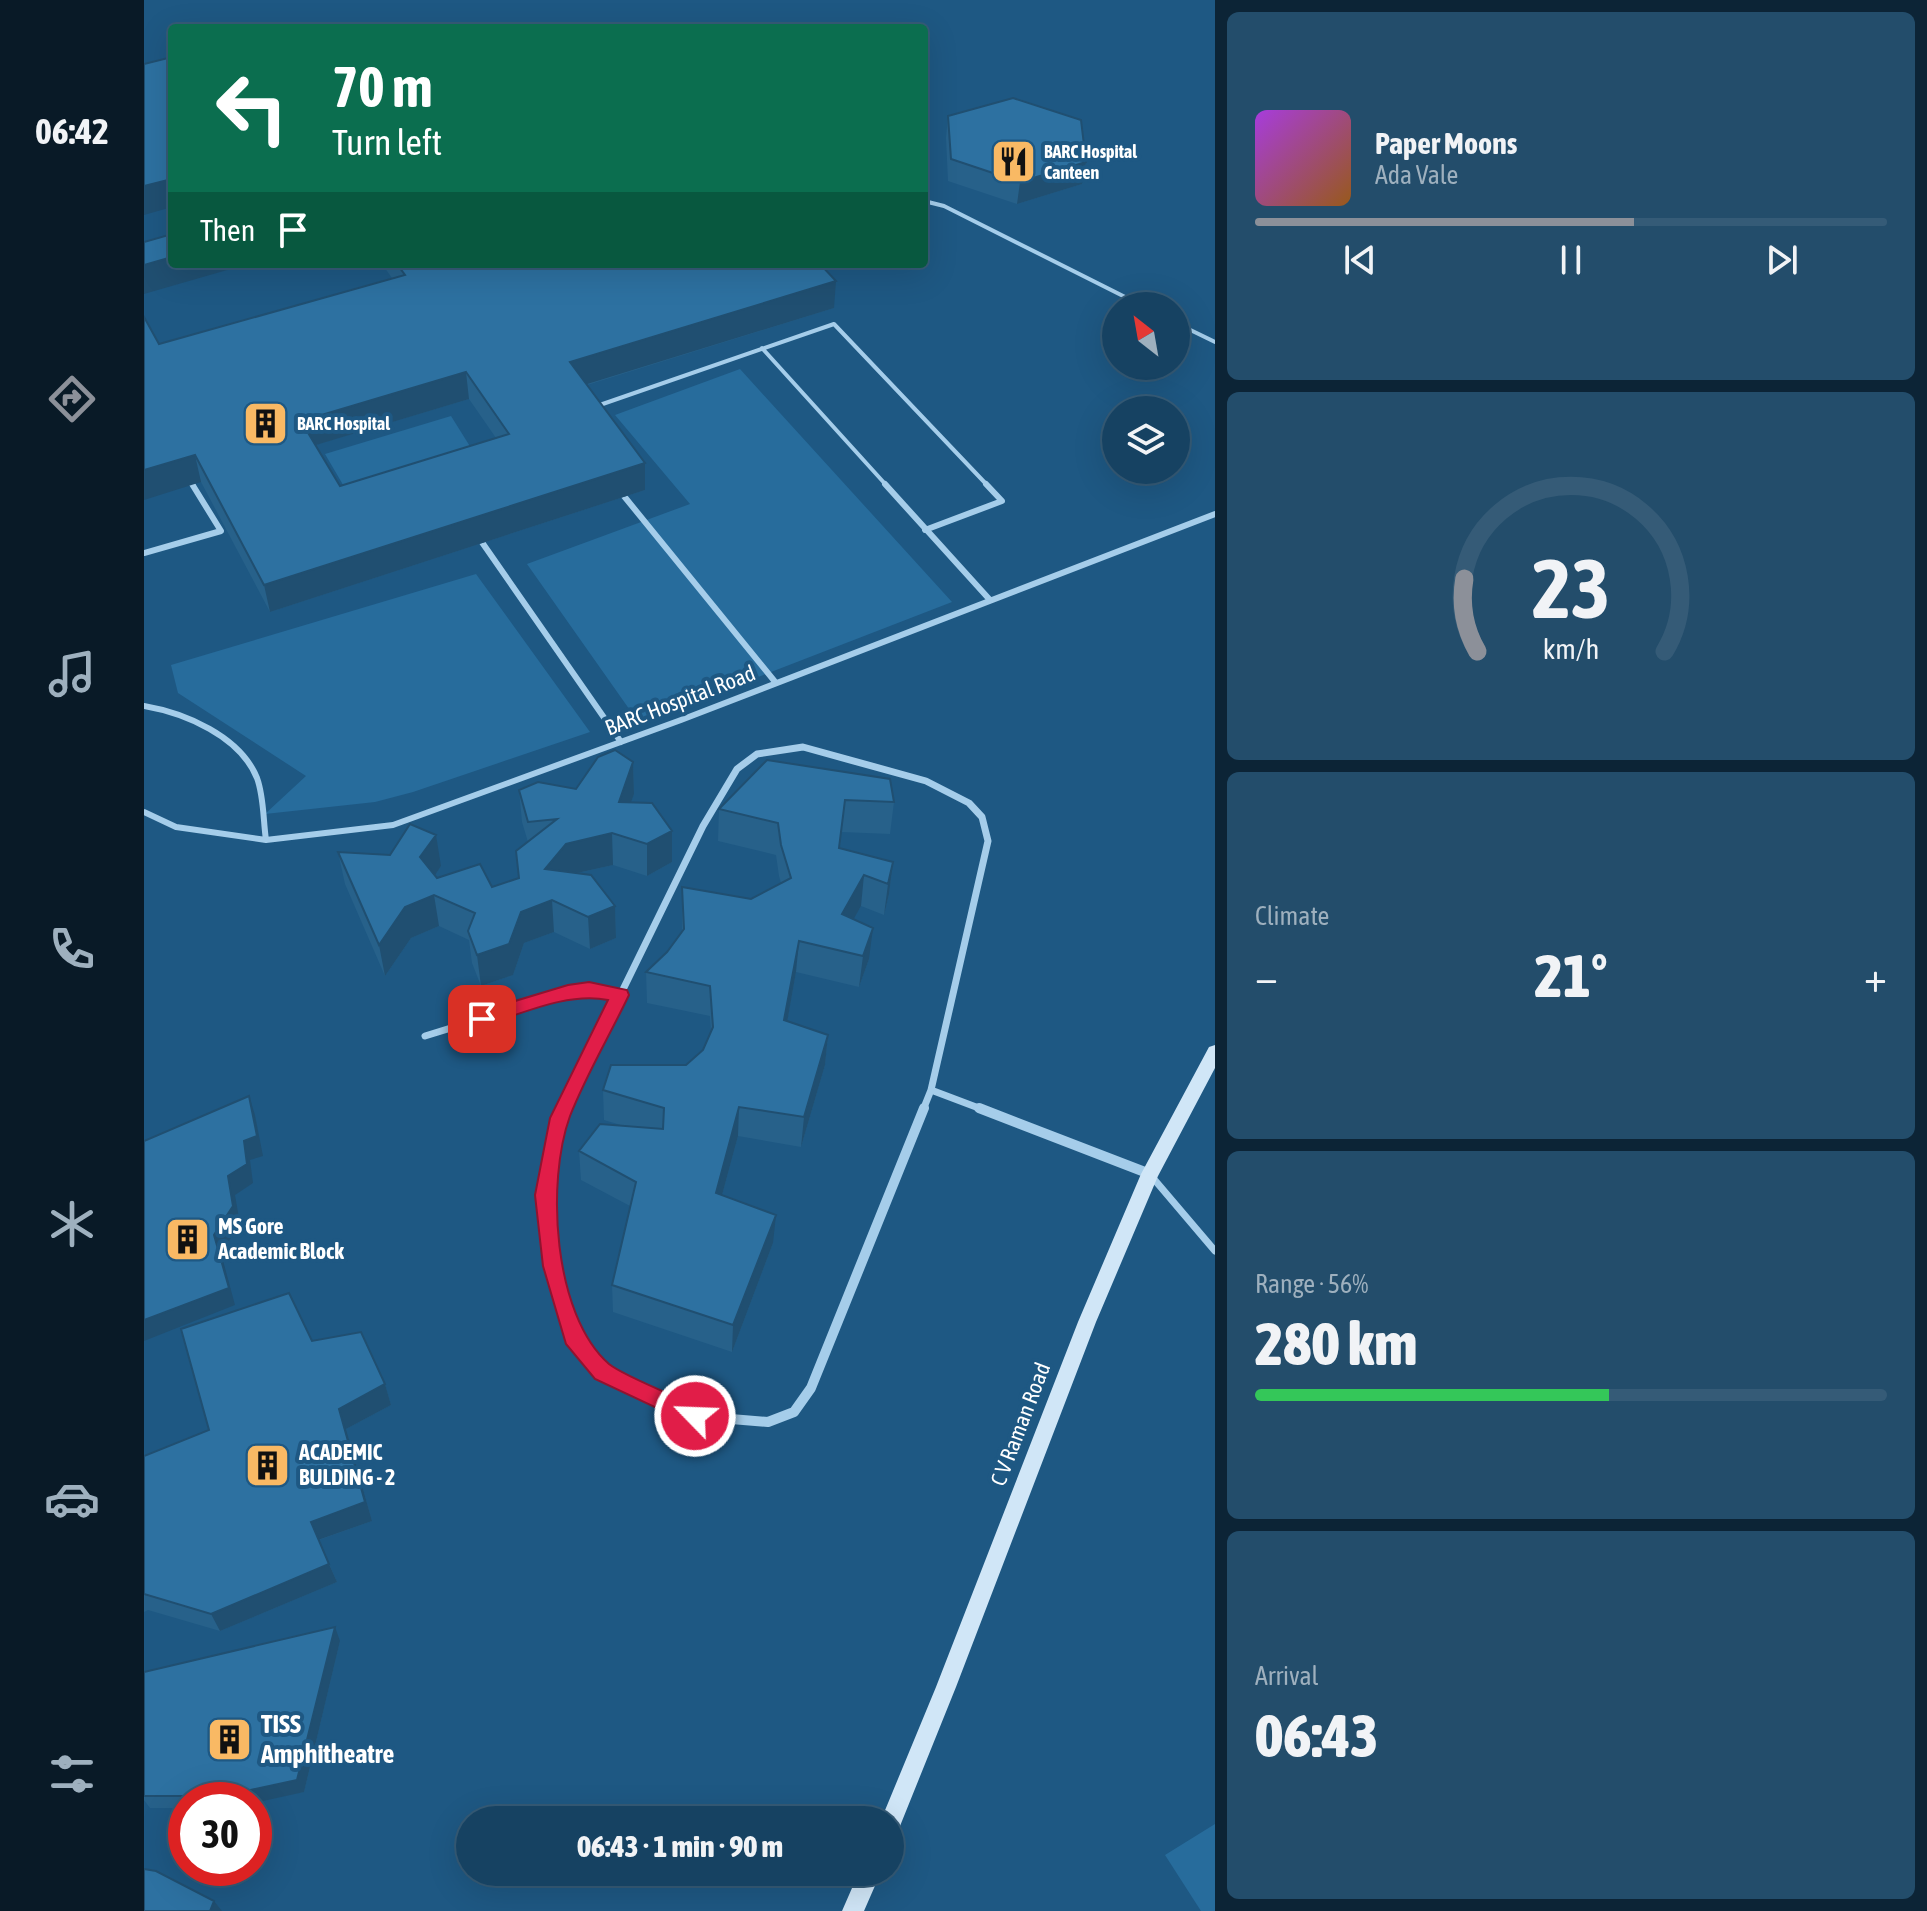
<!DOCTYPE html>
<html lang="en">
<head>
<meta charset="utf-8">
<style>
  body { margin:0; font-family:"Asap Condensed",sans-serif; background:#234d6b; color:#f1f3f6; height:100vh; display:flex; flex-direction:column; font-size:30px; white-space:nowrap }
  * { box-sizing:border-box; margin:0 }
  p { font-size:26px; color:#9eb0be }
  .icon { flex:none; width:44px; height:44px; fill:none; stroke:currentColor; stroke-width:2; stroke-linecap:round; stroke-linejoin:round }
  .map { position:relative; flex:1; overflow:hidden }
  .side { display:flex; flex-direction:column; gap:12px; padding:12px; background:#0c2436; width:712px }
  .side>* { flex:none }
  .guide { position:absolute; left:24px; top:24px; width:760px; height:244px; border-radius:8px; box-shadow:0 8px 32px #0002,0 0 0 2px #355b77; background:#0b6e4f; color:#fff; overflow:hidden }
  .needle { width:52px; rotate:329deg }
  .tools { position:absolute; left:958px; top:292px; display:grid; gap:16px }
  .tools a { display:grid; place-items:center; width:88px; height:88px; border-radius:50%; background:#164262; box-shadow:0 8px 32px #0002,0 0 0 2px #355b77; font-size:40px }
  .speed { position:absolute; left:24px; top:1782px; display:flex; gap:16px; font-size:40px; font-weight:700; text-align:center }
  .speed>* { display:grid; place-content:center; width:104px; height:104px; border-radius:50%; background:#164262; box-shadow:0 8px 32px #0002,0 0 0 2px #355b77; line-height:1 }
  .speed .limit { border:12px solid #d22; background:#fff; color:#111 }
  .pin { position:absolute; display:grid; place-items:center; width:68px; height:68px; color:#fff; margin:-34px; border-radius:16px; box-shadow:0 4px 12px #0006 }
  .me { position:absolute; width:88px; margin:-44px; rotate:294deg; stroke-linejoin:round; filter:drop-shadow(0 0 6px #0008) }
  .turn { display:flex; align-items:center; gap:28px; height:168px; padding:0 32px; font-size:36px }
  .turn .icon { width:104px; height:104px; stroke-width:2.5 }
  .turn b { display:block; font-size:56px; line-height:68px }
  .then { display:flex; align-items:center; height:76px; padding:0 32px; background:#0003; gap:16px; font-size:30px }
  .big { font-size:60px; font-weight:800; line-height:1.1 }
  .side .card { flex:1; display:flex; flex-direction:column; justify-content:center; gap:12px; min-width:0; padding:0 28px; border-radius:12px; background:#234d6b }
  .side .dial { align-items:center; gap:0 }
  .dial svg { height:208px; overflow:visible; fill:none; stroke:#355b77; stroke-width:7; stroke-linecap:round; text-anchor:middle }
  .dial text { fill:#f1f3f6; stroke:none }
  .song { display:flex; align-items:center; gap:24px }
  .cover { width:96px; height:96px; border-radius:12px; background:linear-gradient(135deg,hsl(280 70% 55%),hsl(30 70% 35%)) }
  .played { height:8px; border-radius:4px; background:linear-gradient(90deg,#8c9099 60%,#355b77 60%) }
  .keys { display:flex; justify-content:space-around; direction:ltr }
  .heat { display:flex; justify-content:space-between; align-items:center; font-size:44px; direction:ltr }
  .charge { height:12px; border-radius:6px; background:linear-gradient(90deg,#34c759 56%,#355b77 0) }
  .trip { position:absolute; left:312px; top:1806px; width:448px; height:80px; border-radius:40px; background:#164262; box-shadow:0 8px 32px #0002,0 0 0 2px #355b77; font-weight:800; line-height:80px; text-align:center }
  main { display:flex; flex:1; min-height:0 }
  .tabs { display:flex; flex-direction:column; width:144px; justify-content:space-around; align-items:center; background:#091a27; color:#9eb0be }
  .tabs .icon { width:56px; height:56px }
  .tabs .selected { color:#8c9099 }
  .tabs b { font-size:36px; color:#f1f3f6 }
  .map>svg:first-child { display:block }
  .green { fill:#276c9c }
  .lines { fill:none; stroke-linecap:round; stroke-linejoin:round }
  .lane-far2 { stroke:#a5cdea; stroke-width:4 }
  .lane-far1 { stroke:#a5cdea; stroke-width:6 }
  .lane { stroke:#a5cdea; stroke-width:7 }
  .street-far1 { stroke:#a5cdea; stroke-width:7 }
  .street { stroke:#a5cdea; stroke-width:10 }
  .secondary { fill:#d0e6f7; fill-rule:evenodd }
  .wall { fill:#27618a; fill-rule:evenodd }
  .shaded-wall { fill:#204f71 }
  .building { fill:#2d71a1; stroke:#204f71; stroke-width:2; fill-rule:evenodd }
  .route { fill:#e11d48; stroke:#92132f; stroke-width:2 }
  .labels { text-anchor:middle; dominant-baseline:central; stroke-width:8; stroke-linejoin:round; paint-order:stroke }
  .far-poi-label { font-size:18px; font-weight:bold; fill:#fff; stroke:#1e5883; text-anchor:start }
  .street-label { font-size:22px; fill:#fff; stroke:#1e5883 }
  .poi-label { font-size:22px; font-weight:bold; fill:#fff; stroke:#1e5883; text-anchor:start }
  .near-poi-label { font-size:26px; font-weight:bold; fill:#fff; stroke:#1e5883; text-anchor:start }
</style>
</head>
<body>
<main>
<nav class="tabs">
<b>06:42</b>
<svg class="icon selected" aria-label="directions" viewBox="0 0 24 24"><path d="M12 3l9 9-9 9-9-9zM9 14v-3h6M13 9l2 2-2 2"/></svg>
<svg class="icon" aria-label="music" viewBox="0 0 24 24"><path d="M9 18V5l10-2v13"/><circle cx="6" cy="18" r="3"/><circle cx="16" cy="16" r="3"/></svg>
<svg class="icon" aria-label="phone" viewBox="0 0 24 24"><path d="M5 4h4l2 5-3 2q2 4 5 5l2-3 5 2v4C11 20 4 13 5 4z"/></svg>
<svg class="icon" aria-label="climate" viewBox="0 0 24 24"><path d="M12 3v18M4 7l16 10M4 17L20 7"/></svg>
<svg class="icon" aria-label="car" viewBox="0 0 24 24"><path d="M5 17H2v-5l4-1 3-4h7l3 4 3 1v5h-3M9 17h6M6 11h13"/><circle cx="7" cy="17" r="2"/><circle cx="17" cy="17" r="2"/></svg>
<svg class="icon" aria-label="filters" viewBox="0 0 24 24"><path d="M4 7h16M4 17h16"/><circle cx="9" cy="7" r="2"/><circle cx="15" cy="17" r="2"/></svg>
</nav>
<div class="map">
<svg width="1071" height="1911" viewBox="0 0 1071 1911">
  <rect width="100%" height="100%" fill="#1e5883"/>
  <path class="green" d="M596 369 808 602 495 723 383 564 546 504 471 415Z
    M307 416 332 456 205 495 181 454Z
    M332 574 446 732 269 792 231 802 121 814 162 776 34 693 27 665Z
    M1071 1824V1911H1057L1021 1855Z"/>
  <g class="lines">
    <path class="lane-far2" d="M780 201 800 206 999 306
      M1032 323 1071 342
      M618 348 743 486
      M450 407 690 324 844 486
      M45 479 50 486"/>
    <path class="lane-far1" d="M741 484 846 600
      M475 490 632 683
      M781 530 858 501 842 484
      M335 538 477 742
      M0 553 77 531 48 484
      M0 706C41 713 96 736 113 778 120 797 119 819 122 840
      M0 812 32 827 122 840 249 825 537 720 1071 514"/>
    <path class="lane" d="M1009 1178 1071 1251"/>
    <path class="street-far1" d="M281 1036 424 992 445 989 476 995
      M787 1090 840 1110
      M420 1110 559 826 593 769 613 754 659 747 782 781 825 803 838 817 844 841 787 1090
      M779 1110 787 1090"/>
    <path class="street" d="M421 1108 416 1118 401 1195 409 1266 429 1338 459 1372 551 1416 624 1422 650 1412 667 1388 780 1108
      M835 1108 1006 1174"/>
    <path class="secondary" d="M1071 1045V1068L1014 1176 952 1322 812 1687 754 1831 746 1834V1820H737L792 1687 934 1322 997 1174 1065 1047Z
      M715 1872H737L720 1911H698Z"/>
  </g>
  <path class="wall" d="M804 116 942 162 938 184 873 204 804 181 802 138Z
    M238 264H676L690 308 443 385 501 490 126 612 57 482 15 344 248 278ZM325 399 352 438 196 486 171 445Z
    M623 760 750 802 746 834 697 832 696 848 749 862 745 894 740 915 717 906 709 919 725 959 715 987 652 972 643 1022 684 1035 681 1065 657 1147 594 1136 578 1195 629 1243 588 1352 469 1312 468 1285 486 1206 437 1180 435 1151 480 1126 460 1120 459 1090 542 1065 559 1050 567 1032 566 1016 503 1003 502 972 523 952 538 931V887L607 899 637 883 635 876 632 855 574 841 575 809Z
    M489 762 490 794 487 802 528 862 503 876 469 865 434 873 471 906 472 938 446 949 410 932 380 943 369 975 337 986 328 963 325 940 295 926 267 938 241 976 201 884 194 852 297 866 291 875 293 878 348 887 375 878 384 842 378 822 375 790 432 789Z
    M168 1341 241 1384 247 1405 202 1429 228 1521 175 1540 193 1582 76 1631 4 1610 0 1612V1456L65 1430Z
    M196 1641 160 1792 110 1800H42V1808H6L0 1800V1672Z"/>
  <path class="shaded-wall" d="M942 162 938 184 873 204 876 182Z
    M28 179V207L0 215V186Z
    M28 257V264H104L0 294V265Z
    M692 281 690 308 427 389 426 362Z
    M322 372 325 399 162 448 157 421Z
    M51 455 57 482 0 500V470Z
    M501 463V490L126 612 120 585Z
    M489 762 490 794 476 834 475 802Z
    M528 831V862L503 876V844Z
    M468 833 469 865 424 875 401 869 422 844Z
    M292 835 297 866 282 889 276 857Z
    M749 862 745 894 740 915 744 884Z
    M720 875 717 906 695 945 698 914Z
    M290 895 295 926 267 938 241 976 235 945 261 907Z
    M408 900 410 932 380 943 369 975 337 986 333 955 377 912Z
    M471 906 472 938 446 949 444 917Z
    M729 928 725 959 715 987 719 956Z
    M655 941 652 972 638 1051 640 1020Z
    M684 1035 681 1065 657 1147 660 1117Z
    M105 1096 111 1115 119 1156 106 1160 109 1183 91 1195 96 1224 77 1253 91 1305 0 1341V1320L70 1235 84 1176 100 1141Z
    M595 1107 594 1136 571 1221 572 1193Z
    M632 1215 629 1243 588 1352 589 1325Z
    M241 1384 247 1405 202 1429 228 1521 174 1540 167 1522 195 1409Z
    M185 1564 193 1582 76 1631 67 1614Z
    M191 1627 196 1641 160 1792 110 1803V1800H82L79 1796Z
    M70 1901 78 1911H66Z"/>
  <path class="building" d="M28 57V179L0 186V64Z
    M869 98 937 120 942 162 876 182 807 159 804 116Z
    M28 234V257L0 265V242Z
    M253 264H676L692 281 426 362 501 463 120 585 51 455 0 470V317L15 344 261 275ZM322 372 365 434 196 486 157 421Z
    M471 750 489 762 475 802 508 803 528 831 503 844 468 833 422 844 401 869 447 875 471 906 444 917 408 900 377 912 365 944 333 955 324 931 331 913 290 895 261 907 235 945 194 852 246 855 266 824 292 835 276 857 293 878 336 864 348 887 375 878 372 851 413 819 384 822 375 790 394 782 432 789 454 757Z
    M623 760 746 779 750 802 701 800 695 848 749 862 744 884 720 875 698 914 729 928 719 956 655 941 640 1020 684 1035 660 1117 595 1107 572 1193 632 1215 589 1325 468 1285 492 1182 435 1151 456 1124 519 1129 520 1108 459 1090 467 1065H542L559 1050 569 1027 566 986 502 972 523 952 540 929 538 887 607 899 647 878 637 845 634 823 575 809Z
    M105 1096 113 1136 100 1141 103 1164 84 1176 89 1206 70 1235 85 1288 0 1320V1141Z
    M145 1293 168 1341 217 1332 241 1384 195 1409 221 1502 167 1522 185 1564 67 1614 0 1594V1456L65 1430 37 1329Z
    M191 1627 153 1780 79 1796H0V1672Z
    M0 1869 12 1871 70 1901 66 1911H0Z"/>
  <path class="route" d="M445 982 483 990 485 995C466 1035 442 1075 426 1116 402 1182 409 1315 465 1364 481 1377 537 1398 558 1409L561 1416 558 1423 551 1426 451 1379 422 1344 399 1266 391 1195 406 1118 464 1000C422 992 378 1014 338 1026L332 1024 329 1019 332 1013 338 1011 424 985Z"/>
  <defs>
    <symbol id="restaurant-square" viewBox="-11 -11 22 22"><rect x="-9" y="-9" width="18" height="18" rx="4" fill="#f9b964" stroke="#1e5883"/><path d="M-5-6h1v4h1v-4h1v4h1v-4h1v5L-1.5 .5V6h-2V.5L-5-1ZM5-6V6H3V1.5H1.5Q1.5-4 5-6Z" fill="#111"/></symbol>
    <symbol id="building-square" viewBox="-11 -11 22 22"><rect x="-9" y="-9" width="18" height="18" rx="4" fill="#f9b964" stroke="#1e5883"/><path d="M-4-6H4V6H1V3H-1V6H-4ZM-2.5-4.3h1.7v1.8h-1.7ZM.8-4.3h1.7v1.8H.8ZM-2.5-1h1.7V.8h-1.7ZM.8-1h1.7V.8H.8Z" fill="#111"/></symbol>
  </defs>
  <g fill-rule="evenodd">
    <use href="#restaurant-square" x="844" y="136" width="51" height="51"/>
    <use href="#building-square" x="96" y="398" width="51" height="51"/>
    <use href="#building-square" x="18" y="1214" width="51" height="51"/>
    <use href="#building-square" x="98" y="1440" width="51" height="51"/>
    <use href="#building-square" x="60" y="1714" width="51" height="51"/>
  </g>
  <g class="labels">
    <g class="far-poi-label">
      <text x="900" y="151">BARC Hospital<tspan x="900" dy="21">Canteen</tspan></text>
      <text x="153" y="423">BARC Hospital</text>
    </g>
    <g class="street-label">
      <text transform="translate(536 700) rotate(-21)">BARC Hospital Road</text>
      <text transform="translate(876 1424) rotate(-69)">C V Raman Road</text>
    </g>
    <g class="poi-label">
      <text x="74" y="1226">MS Gore<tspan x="74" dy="25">Academic Block</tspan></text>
      <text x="155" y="1452">ACADEMIC<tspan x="155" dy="25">BULDING - 2</tspan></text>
    </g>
    <g class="near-poi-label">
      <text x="117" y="1724">TISS<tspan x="117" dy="30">Amphitheatre</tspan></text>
    </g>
  </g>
</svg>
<div class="tools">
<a><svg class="needle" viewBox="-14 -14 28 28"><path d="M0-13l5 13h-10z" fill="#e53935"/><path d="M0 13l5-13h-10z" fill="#9eb0be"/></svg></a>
<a><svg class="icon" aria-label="layers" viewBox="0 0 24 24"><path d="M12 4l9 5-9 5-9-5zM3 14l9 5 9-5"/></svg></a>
</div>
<div class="speed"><div class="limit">30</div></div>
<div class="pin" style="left:338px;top:1019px;background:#d93025"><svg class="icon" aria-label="arrive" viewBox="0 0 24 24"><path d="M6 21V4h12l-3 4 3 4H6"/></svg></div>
<svg class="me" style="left:551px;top:1416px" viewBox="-20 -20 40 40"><circle r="17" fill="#e11d48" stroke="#fff" stroke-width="3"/><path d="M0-11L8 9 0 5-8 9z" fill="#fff"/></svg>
<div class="trip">06:43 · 1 min · 90 m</div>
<div class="guide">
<div class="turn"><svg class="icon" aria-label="left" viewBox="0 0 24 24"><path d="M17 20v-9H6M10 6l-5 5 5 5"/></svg><div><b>70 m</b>Turn left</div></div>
<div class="then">Then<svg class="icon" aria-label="arrive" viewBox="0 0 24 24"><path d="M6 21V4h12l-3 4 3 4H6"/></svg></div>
</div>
</div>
<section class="side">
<div class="card">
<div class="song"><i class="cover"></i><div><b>Paper Moons</b><p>Ada Vale</p></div></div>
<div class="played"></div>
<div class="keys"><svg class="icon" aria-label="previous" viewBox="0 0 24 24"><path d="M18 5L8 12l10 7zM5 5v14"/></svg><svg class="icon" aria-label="pause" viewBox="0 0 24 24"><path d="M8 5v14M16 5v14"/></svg><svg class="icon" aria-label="next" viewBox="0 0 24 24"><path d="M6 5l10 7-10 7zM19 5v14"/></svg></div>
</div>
<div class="card dial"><svg viewBox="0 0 100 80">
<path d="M14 69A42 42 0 1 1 86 69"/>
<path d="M14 69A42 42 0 0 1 9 41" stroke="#8c9099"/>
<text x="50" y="56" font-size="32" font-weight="700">23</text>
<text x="50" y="72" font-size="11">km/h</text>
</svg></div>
<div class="card"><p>Climate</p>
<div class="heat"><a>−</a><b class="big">21°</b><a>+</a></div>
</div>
<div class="card"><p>Range · 56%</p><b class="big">280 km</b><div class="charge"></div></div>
<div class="card"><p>Arrival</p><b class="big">06:43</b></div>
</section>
</main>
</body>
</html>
